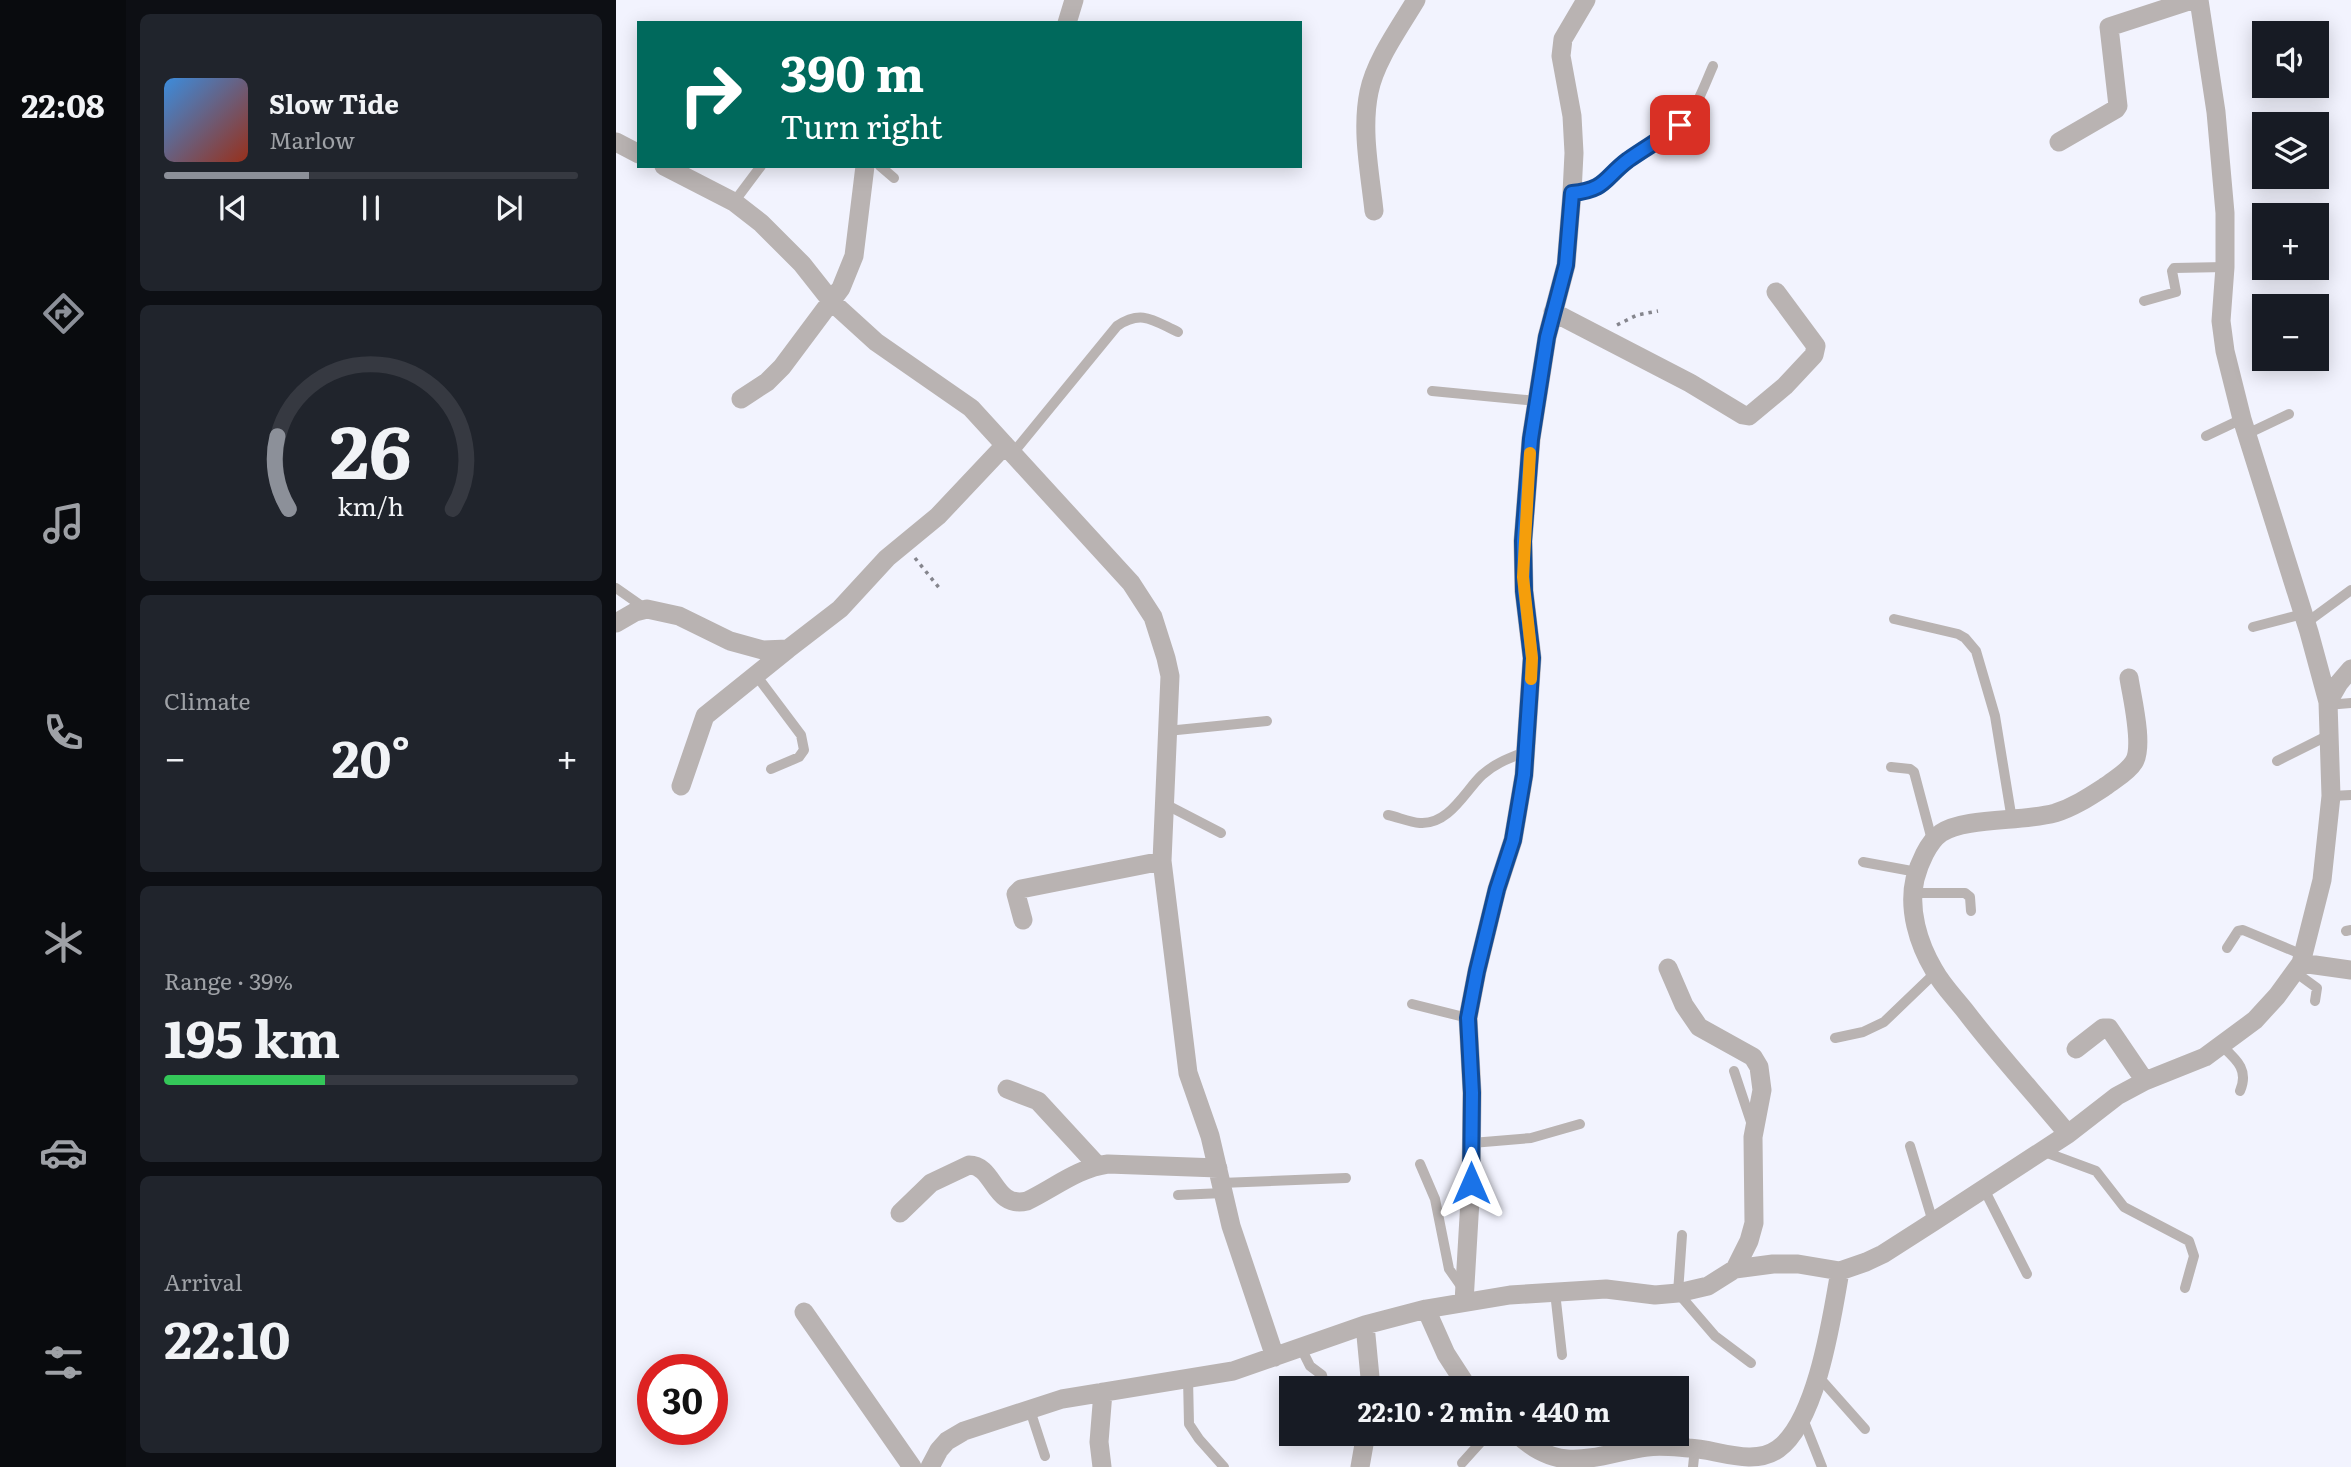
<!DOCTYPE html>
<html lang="en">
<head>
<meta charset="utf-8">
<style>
  body { margin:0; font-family:Literata,serif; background:#20242c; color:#f1f3f6; height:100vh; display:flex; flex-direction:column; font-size:26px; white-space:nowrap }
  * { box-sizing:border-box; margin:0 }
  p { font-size:23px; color:#9ea1a6 }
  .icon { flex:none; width:38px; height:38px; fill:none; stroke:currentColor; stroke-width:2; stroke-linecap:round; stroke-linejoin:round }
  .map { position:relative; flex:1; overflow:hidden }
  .panel { display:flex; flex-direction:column; gap:14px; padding:14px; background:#0d0f14; width:490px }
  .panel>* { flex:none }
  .banner { position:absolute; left:21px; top:21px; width:665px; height:147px; border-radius:0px; box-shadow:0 4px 18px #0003; background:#00695c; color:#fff; overflow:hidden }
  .fabs { position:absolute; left:1636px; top:21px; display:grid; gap:14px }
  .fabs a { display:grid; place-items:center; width:77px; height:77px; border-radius:0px; background:#171b24; box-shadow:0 4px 18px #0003; font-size:35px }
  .speed { position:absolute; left:21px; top:1354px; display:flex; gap:14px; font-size:35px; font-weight:700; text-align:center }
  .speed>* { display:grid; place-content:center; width:91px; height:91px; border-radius:50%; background:#171b24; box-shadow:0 4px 18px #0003; line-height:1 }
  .speed .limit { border:10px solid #d22; background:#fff; color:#111 }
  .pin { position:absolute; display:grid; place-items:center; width:60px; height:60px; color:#fff; margin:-30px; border-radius:14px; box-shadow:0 4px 10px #0006 }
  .me { position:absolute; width:77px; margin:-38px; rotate:0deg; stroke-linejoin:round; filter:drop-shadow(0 0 5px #0008) }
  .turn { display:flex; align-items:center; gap:24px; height:147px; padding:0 28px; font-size:32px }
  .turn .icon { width:91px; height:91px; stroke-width:2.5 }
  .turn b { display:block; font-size:49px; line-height:60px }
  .big { font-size:52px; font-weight:700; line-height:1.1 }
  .panel .card { flex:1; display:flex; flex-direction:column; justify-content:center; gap:10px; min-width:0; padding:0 24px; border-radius:10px; background:#20242c }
  .panel .dial { align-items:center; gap:0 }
  .dial svg { height:182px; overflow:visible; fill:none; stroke:#363941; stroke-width:7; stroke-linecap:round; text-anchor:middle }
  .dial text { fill:#f1f3f6; stroke:none }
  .song { display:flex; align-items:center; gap:21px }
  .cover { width:84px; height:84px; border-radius:10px; background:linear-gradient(135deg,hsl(210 70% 55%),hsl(10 70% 35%)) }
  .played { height:7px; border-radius:4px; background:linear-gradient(90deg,#8c9099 35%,#363941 35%) }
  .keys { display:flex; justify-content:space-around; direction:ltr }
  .heat { display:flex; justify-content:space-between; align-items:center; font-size:38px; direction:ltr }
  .charge { height:10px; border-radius:5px; background:linear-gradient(90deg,#34c759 39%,#363941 0) }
  .trip { position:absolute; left:663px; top:1376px; width:410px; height:70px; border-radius:0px; background:#171b24; box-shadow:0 4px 18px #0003; font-weight:700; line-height:70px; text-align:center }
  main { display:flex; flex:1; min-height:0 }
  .tabs { display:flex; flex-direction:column; width:126px; justify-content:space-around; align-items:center; background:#090b0e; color:#9ea1a6 }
  .tabs .icon { width:49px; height:49px }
  .tabs .current { color:#8c9099 }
  .tabs b { font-size:32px; color:#f1f3f6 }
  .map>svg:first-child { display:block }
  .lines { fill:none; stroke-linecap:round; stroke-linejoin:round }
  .path { stroke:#85858d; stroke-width:3.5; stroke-dasharray:3.5 5; stroke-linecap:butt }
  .service { stroke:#b9b3b2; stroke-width:10 }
  .minor { stroke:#b9b3b2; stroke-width:19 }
  .route-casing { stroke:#114b97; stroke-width:18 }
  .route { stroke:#1a73e8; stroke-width:12 }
  .slow { stroke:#f59e0b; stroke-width:12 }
</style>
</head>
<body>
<main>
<nav class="tabs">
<b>22:08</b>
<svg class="icon current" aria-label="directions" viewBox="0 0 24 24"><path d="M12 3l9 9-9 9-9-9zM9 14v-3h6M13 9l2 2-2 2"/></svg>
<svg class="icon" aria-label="music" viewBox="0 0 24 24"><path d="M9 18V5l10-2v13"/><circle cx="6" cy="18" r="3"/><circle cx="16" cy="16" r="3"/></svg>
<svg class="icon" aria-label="phone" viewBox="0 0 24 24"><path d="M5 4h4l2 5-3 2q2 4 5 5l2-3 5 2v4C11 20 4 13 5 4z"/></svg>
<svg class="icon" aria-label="climate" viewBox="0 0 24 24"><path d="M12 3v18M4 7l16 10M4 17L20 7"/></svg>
<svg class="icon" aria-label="car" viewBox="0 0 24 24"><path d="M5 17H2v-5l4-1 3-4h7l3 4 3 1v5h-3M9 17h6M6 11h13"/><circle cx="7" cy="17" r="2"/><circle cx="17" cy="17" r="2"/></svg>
<svg class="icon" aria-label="filters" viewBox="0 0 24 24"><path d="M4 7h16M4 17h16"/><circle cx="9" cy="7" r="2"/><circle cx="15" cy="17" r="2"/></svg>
</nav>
<section class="panel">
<div class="card">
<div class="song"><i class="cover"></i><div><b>Slow Tide</b><p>Marlow</p></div></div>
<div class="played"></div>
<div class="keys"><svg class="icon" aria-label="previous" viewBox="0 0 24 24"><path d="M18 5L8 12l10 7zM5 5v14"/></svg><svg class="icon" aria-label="pause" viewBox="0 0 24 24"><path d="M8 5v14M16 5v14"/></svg><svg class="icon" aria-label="next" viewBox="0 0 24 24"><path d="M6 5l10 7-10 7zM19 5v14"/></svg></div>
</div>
<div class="card dial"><svg viewBox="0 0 100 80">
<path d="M14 69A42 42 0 1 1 86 69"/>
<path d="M14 69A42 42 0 0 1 9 37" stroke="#8c9099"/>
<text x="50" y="56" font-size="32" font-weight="700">26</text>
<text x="50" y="72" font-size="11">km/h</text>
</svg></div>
<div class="card"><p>Climate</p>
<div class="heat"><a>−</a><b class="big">20°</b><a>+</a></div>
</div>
<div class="card"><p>Range · 39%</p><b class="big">195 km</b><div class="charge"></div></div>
<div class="card"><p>Arrival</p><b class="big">22:10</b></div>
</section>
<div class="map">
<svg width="1735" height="1467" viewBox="0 0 1735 1467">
  <rect width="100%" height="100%" fill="#f2f3fe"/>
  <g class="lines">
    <path class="path" d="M1001 325 1021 315 1042 311
      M299 558 324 589"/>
    <path class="service" d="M264 166 278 178
      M956 193C986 190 989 178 1011 161 1027 149 1046 140 1062 127 1080 112 1088 86 1097 66
      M118 202 145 166
      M1528 301 1560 292 1556 271 1558 268 1609 267
      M816 391 921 401
      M1631 434 1673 414
      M1590 436 1626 419
      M397 453 501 326C526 309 538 321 562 332
      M0 588 30 609
      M1278 619 1342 634 1349 638 1360 651 1379 716 1396 820
      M1690 623 1735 590
      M1637 627 1687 614
      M140 675 185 735 188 750 183 757 155 769
      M1711 705 1735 703
      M551 731 651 721
      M1661 761 1713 735
      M1275 767 1294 769 1298 772 1316 840
      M1715 796 1735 795
      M547 803 605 833
      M772 815C782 817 793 822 804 823 833 825 849 791 866 775 879 763 894 758 909 752
      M1247 862 1301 872
      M1296 893H1349L1354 897 1355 911
      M1730 931 1735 930
      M1611 948 1622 931 1627 930 1687 955
      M1679 972 1701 988 1699 1001
      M796 1004 852 1018
      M1219 1038 1247 1032 1268 1022 1319 973
      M1606 1046C1621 1060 1633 1070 1624 1091
      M1118 1071 1135 1122
      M856 1143 915 1138 964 1124
      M1294 1146 1317 1222
      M1426 1151 1480 1171 1508 1207 1573 1241 1578 1256 1569 1288
      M804 1164 819 1199 833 1269 847 1289
      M605 1183 730 1178
      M1368 1189 1411 1274
      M562 1195 607 1193
      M1066 1235 1062 1293 1099 1336 1135 1363
      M939 1292 946 1355
      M685 1348 694 1366 706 1375 709 1388
      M1201 1375 1249 1429
      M572 1378 573 1424 583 1439 608 1467
      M414 1410 429 1456
      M1187 1419 1206 1467
      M846 1463 873 1433
      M1077 1467 1079 1448"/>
    <path class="minor" d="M451 23 458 0
      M0 142 23 154
      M1443 142 1500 109 1502 106 1493 27 1576 0
      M48 166 118 202 145 223 186 264 216 302 260 342 355 408 515 583 537 617 550 658 554 676 546 861 572 1073 594 1136 615 1226 659 1357
      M758 211C754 173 745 130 753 92 759 61 784 27 800 0
      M937 312 1074 383 1127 415 1133 416 1169 386 1198 355 1200 346 1160 292
      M125 399 151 382 166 367 225 288 238 256 249 166
      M0 623 19 612 31 609 63 616 114 641 147 650 172 649 224 609 271 558 322 516 389 445
      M1712 702 1723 683 1735 669
      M65 786 89 716 172 649
      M407 920 400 894 405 889 546 861
      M1685 963 1735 970
      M1052 968 1068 1005 1083 1027 1137 1057 1143 1067 1146 1090 1137 1137 1138 1223 1133 1241 1119 1269
      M1460 1049 1487 1028H1493L1529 1081
      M391 1089 422 1101 481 1165
      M1452 1134C1418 1093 1382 1054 1350 1012 1339 998 1326 985 1318 970 1302 943 1292 909 1299 879 1303 864 1312 842 1325 833 1349 817 1408 822 1439 813 1458 807 1473 797 1490 786 1499 779 1512 772 1518 762 1528 746 1516 698 1513 678
      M284 1213 315 1183 353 1165C379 1165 377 1209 411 1201 438 1188 462 1168 492 1164L602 1168
      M848 1302 855 1183 856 1092 852 1018 861 971 881 889 897 840 908 775 916 658 908 591 907 541 915 439 931 337 950 265 956 193 958 153 956 116 945 56 947 39 970 0
      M810 1309 830 1354 852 1388
      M188 1312 296 1467
      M749 1325 755 1388
      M900 1433C915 1447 930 1457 951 1459 977 1461 1005 1450 1031 1447 1045 1445 1059 1447 1073 1448 1100 1449 1137 1467 1162 1449 1201 1421 1216 1317 1224 1271
      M314 1467 323 1450 331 1441 348 1431 446 1399 617 1371 749 1325 810 1309 894 1295 990 1289 1039 1295 1062 1293 1092 1286 1119 1269 1157 1264H1182L1224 1271 1250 1262 1267 1254 1317 1222 1452 1134 1501 1096 1529 1081 1589 1057 1639 1020 1661 996 1685 963 1706 880 1715 796 1712 702 1693 632 1626 419 1609 351 1605 321 1609 267V213L1600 112 1583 0
      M486 1467 483 1442 487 1392
      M744 1467 750 1433"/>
  </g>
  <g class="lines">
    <defs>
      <path id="route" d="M855 1183 856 1093 852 1018 861 971 881 889 897 840 908 775 916 658 908 591 907 541 915 439 931 337 950 265 956 193C990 190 988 178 1012 160 1029 148 1047 138 1064 125"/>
    </defs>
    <use href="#route" class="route-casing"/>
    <use href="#route" class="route"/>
    <path class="slow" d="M914 453 907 577 916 658 915 679"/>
  </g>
</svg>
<div class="fabs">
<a><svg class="icon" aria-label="sound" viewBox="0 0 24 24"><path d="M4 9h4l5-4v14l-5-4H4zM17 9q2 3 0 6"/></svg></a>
<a><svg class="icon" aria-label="layers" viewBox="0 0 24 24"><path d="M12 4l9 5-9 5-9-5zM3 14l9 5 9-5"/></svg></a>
<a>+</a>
<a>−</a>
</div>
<div class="speed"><div class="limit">30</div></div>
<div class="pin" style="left:1064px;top:125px;background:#d93025"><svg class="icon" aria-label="arrive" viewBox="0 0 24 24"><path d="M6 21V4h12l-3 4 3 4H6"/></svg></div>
<svg class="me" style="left:855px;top:1183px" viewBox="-20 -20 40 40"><path d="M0-17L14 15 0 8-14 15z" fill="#1a73e8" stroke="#fff" stroke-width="4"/></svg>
<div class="trip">22:10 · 2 min · 440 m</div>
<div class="banner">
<div class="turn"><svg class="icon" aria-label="right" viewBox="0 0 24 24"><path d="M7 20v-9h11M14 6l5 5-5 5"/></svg><div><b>390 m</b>Turn right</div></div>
</div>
</div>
</main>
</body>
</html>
